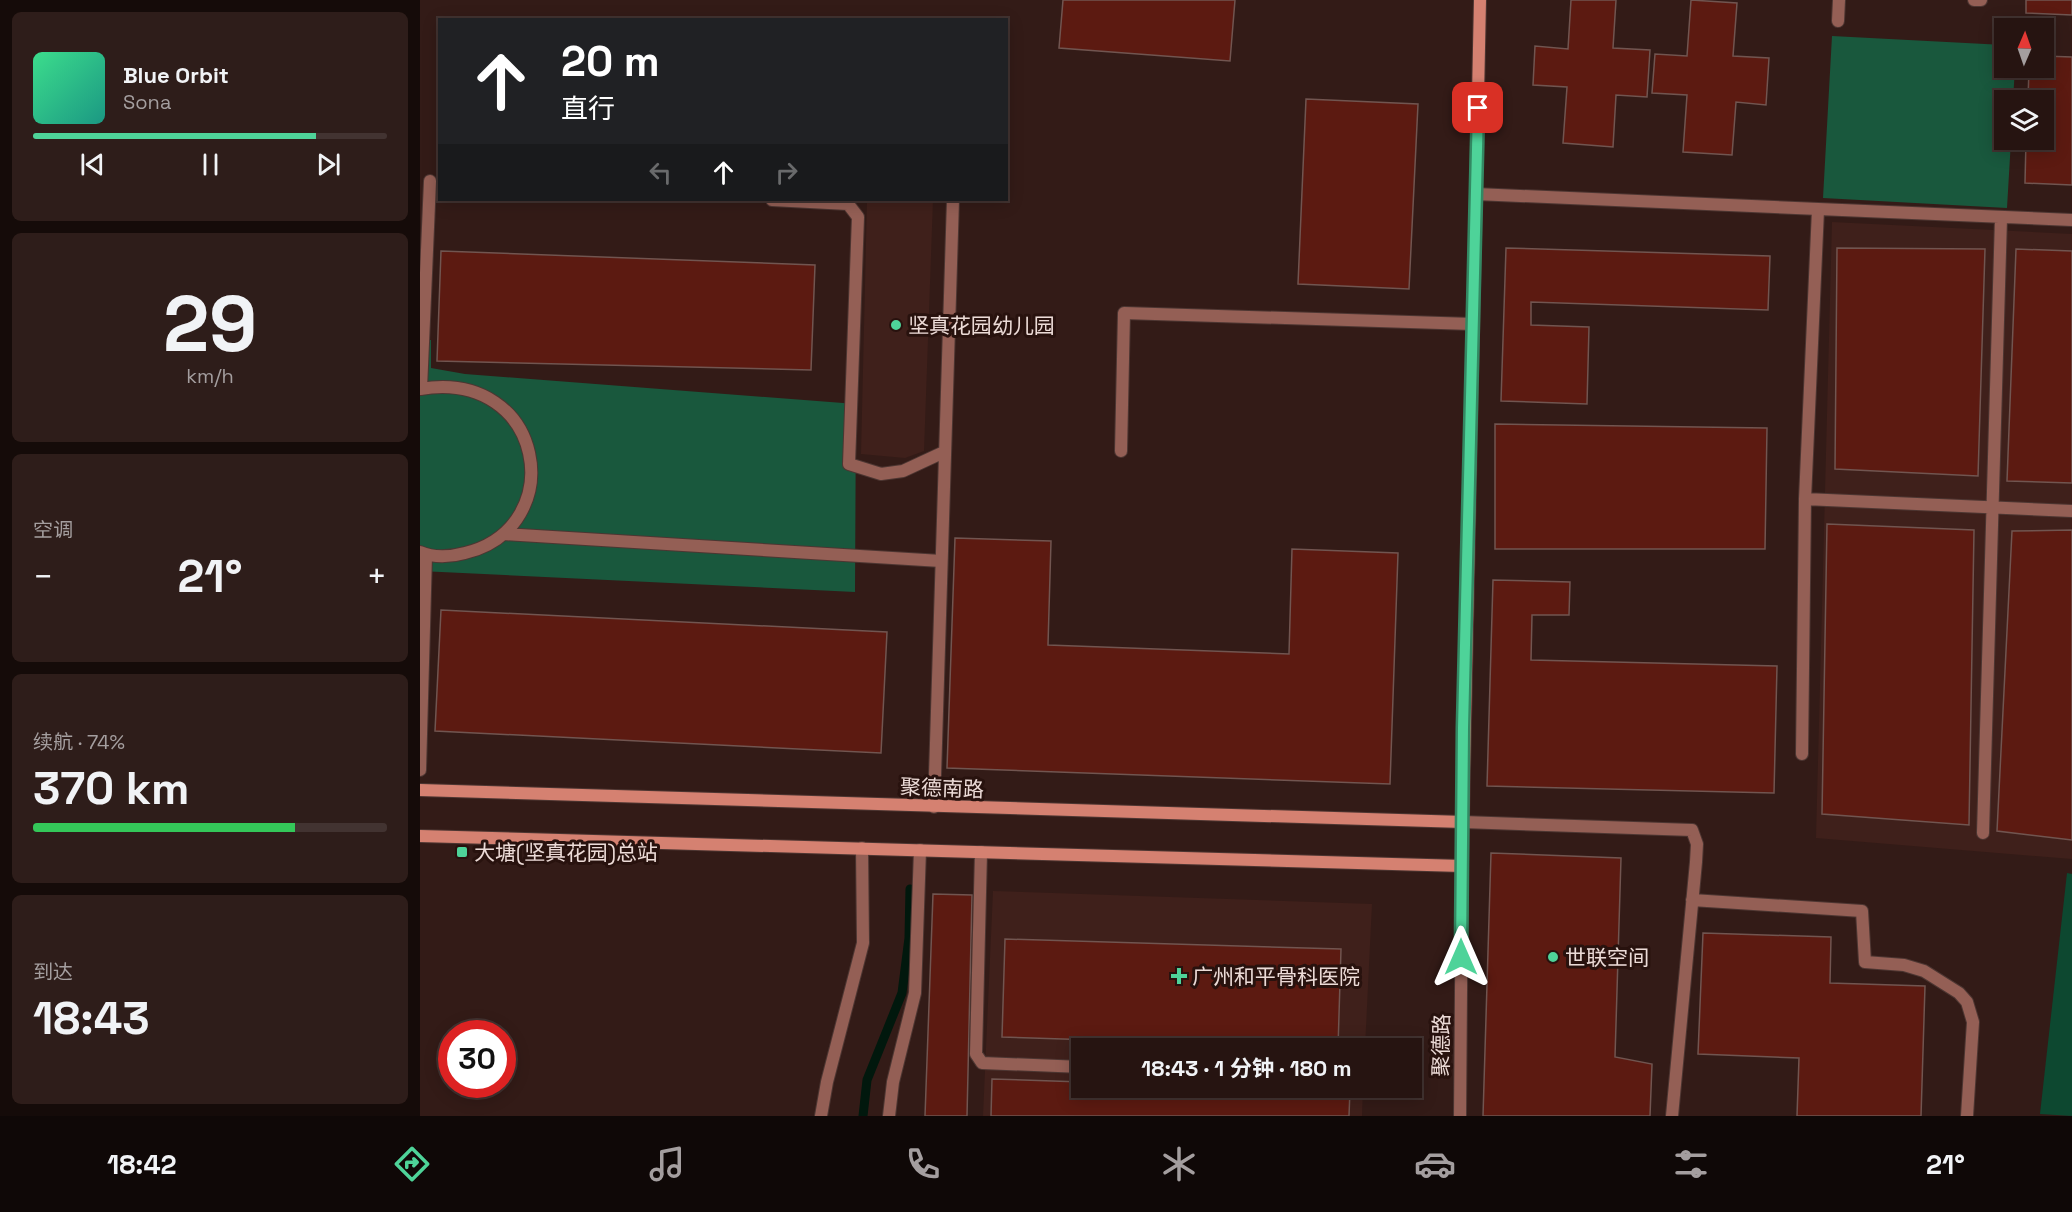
<!DOCTYPE html>
<html lang="zh">
<head>
<meta charset="utf-8">
<style>
  body { margin:0; font-family:"Space Grotesk","Noto Sans SC",sans-serif; background:#2e1d1a; color:#f1f3f6; height:100vh; display:flex; flex-direction:column; font-size:22px; white-space:nowrap }
  * { box-sizing:border-box; margin:0 }
  p { font-size:20px; color:#a49e9f }
  .icon { flex:none; width:33px; height:33px; fill:none; stroke:currentColor; stroke-width:2; stroke-linecap:round; stroke-linejoin:round }
  .map { position:relative; flex:1; overflow:hidden }
  .sheet { display:flex; flex-direction:column; gap:12px; padding:12px; background:#150b09; width:420px }
  .sheet>* { flex:none }
  .guide { position:absolute; left:18px; top:18px; width:570px; height:183px; border-radius:0px; box-shadow:0 3px 15px #0003,0 0 0 2px #423331; background:#202124; color:#fff; overflow:hidden }
  .needle { width:39px; rotate:2deg }
  .buttons { position:absolute; left:1574px; top:18px; display:grid; gap:12px }
  .buttons a { display:grid; place-items:center; width:60px; height:60px; border-radius:0px; background:#261411; box-shadow:0 3px 15px #0003,0 0 0 2px #423331; font-size:30px }
  .speed { position:absolute; left:18px; top:1020px; display:flex; gap:12px; font-size:30px; font-weight:700; text-align:center }
  .speed>* { display:grid; place-content:center; width:78px; height:78px; border-radius:50%; background:#261411; box-shadow:0 3px 15px #0003,0 0 0 2px #423331; line-height:1 }
  .speed .limit { border:9px solid #d22; background:#fff; color:#111 }
  .pin { position:absolute; display:grid; place-items:center; width:51px; height:51px; color:#fff; margin:-26px; border-radius:12px; box-shadow:0 3px 9px #0006 }
  .me { position:absolute; width:66px; margin:-33px; rotate:0deg; stroke-linejoin:round; filter:drop-shadow(0 0 4px #0008) }
  .turn { display:flex; align-items:center; gap:21px; height:126px; padding:0 24px; font-size:27px }
  .turn .icon { width:78px; height:78px; stroke-width:2.5 }
  .turn b { display:block; font-size:42px; line-height:51px }
  .lanes { display:flex; align-items:center; height:57px; padding:0 24px; background:#0003; justify-content:center; gap:30px; direction:ltr }
  .lanes .off { opacity:.35 }
  .big { font-size:45px; font-weight:700; line-height:1.1 }
  .sheet .card { flex:1; display:flex; flex-direction:column; justify-content:center; gap:9px; min-width:0; padding:0 21px; border-radius:9px; background:#2e1d1a }
  .sheet .dial { align-items:center; gap:0 }
  .dial b { font-size:78px; line-height:1 }
  .song { display:flex; align-items:center; gap:18px }
  .cover { width:72px; height:72px; border-radius:9px; background:linear-gradient(135deg,hsl(150 70% 55%),hsl(170 70% 35%)) }
  .played { height:6px; border-radius:3px; background:linear-gradient(90deg,#4ed399 80%,#423331 80%) }
  .keys { display:flex; justify-content:space-around; direction:ltr }
  .heat { display:flex; justify-content:space-between; align-items:center; font-size:33px; direction:ltr }
  .charge { height:9px; border-radius:4px; background:linear-gradient(90deg,#34c759 74%,#423331 0) }
  .trip { position:absolute; left:651px; top:1038px; width:351px; height:60px; border-radius:0px; background:#261411; box-shadow:0 3px 15px #0003,0 0 0 2px #423331; font-weight:700; line-height:60px; text-align:center }
  .dock { display:flex; height:96px; justify-content:space-around; align-items:center; background:#0f0807; color:#a49e9f }
  .dock .icon { width:42px; height:42px }
  .dock .current { color:#4ed399 }
  .dock b { font-size:27px; color:#f1f3f6 }
  main { display:flex; flex:1; min-height:0 }
  .map>svg:first-child { display:block }
  .built { fill:#3f201b }
  .green { fill:#0d4830 }
  .forest { fill:#19583d }
  .lines { fill:none; stroke-linecap:round; stroke-linejoin:round }
  .stream { stroke:#01180d; stroke-width:9 }
  .building { fill:#5c1a11; stroke:#715550; stroke-width:1.5 }
  .lane-casing { stroke:#4d3632; stroke-width:14 }
  .street-casing { stroke:#4d3632; stroke-width:14 }
  .secondary-casing { stroke:#4d3632; stroke-width:14 }
  .lane { stroke:#945f55; stroke-width:12 }
  .street { stroke:#945f55; stroke-width:12 }
  .secondary { stroke:#d58171; stroke-width:12 }
  .route-casing { stroke:#338963; stroke-width:15 }
  .route { stroke:#4ed399; stroke-width:10 }
  .poi-dot { fill:#4ed399; stroke:#28120e; stroke-width:2 }
  .labels { text-anchor:middle; dominant-baseline:central; stroke-width:6; stroke-linejoin:round; paint-order:stroke }
  .poi-label { font-size:21px; fill:#ecdbd7; stroke:#28120e; text-anchor:start }
  .street-label { font-size:21px; fill:#ecdbd7; stroke:#28120e }
</style>
</head>
<body>
<main>
<section class="sheet">
<div class="card">
<div class="song"><i class="cover"></i><div><b>Blue Orbit</b><p>Sona</p></div></div>
<div class="played"></div>
<div class="keys"><svg class="icon" aria-label="previous" viewBox="0 0 24 24"><path d="M18 5L8 12l10 7zM5 5v14"/></svg><svg class="icon" aria-label="pause" viewBox="0 0 24 24"><path d="M8 5v14M16 5v14"/></svg><svg class="icon" aria-label="next" viewBox="0 0 24 24"><path d="M6 5l10 7-10 7zM19 5v14"/></svg></div>
</div>
<div class="card dial"><b>29</b><p>km/h</p></div>
<div class="card"><p>空调</p>
<div class="heat"><a>−</a><b class="big">21°</b><a>+</a></div>
</div>
<div class="card"><p>续航 · 74%</p><b class="big">370 km</b><div class="charge"></div></div>
<div class="card"><p>到达</p><b class="big">18:43</b></div>
</section>
<div class="map">
<svg width="1652" height="1116" viewBox="0 0 1652 1116">
  <rect width="100%" height="100%" fill="#331b17"/>
  <path class="built" d="M447 200H513L504 451 485 458 441 454Z
    M1412 222 1652 234V859L1396 838Z
    M573 891 952 904 945 1048H662V1088H943L942 1116H563Z"/>
  <path class="green" d="M1647 873 1652 874V1116L1620 1114Z"/>
  <path class="forest" d="M1412 36 1584 45V68H1595L1593 100H1584V140H1591L1587 208 1403 198Z
    M0 340H11V368L45 374 436 404 435 592 0 571Z"/>
  <g class="lines">
    <path class="stream" d="M443 1116 447 1080 482 993 489 938 490 889"/>
  </g>
  <path class="building" d="M643 0H815L810 61 639 48Z
    M1151 0H1196L1193 48 1230 50 1227 97 1196 95 1193 147 1143 143 1147 87 1113 85 1115 46 1148 49Z
    M1271 0 1317 3 1313 56 1349 58 1346 105 1316 102 1312 155 1263 152 1267 95 1232 93 1235 54 1267 56Z
    M1606 0H1652V15L1606 13Z
    M1623 56 1652 57V185L1605 183 1606 140H1623V100H1608L1609 68H1623Z
    M886 99 998 104 989 289 878 284Z
    M1086 248 1350 256 1348 310 1111 302V325L1169 327 1167 404 1081 401Z
    M1417 248 1565 249 1558 476 1415 469Z
    M1596 249 1652 251V483L1587 481Z
    M21 251 395 265 391 370 17 361Z
    M1075 424 1347 428 1345 549H1075Z
    M1407 524 1554 530 1549 825 1402 814Z
    M1652 530V840L1577 831 1592 531Z
    M535 538 631 541 628 645 869 654 872 549 978 553 970 784 527 768Z
    M1073 580 1150 582 1149 615H1112L1111 660 1357 666 1354 793 1067 786Z
    M21 610 467 632 461 753 15 731Z
    M1071 853 1201 858 1195 1057 1232 1064 1230 1116H1063Z
    M513 894 552 895 547 1116H505Z
    M1283 933 1411 937 1410 983 1505 986 1501 1116H1377L1379 1058 1278 1054Z
    M585 939 921 949 918 1048 582 1037Z
    M572 1079 662 1082V1088L930 1090 929 1116H571Z"/>
  <g class="lines">
    <defs>
      <path id="lane" d="M1554 0H1561
        M1418 21 1419 0
        M1056 194 1652 220
        M352 200 428 204 438 217 429 464 461 474 483 471 524 452
        M0 389C125 368 151 527 45 553 31 557 13 558 0 552
        M1 389 10 181
        M701 451 704 313 1052 324
        M1385 499 1652 511
        M84 534 521 561
        M1382 754 1385 499 1398 210
        M0 770 6 555
        M514 807 533 200
        M1043 822 1272 830 1277 844 1276 862 1252 1116
        M1563 833 1581 218
        M561 852 556 1054 562 1063 662 1067
        M1272 900 1442 911 1445 962 1484 965 1504 971 1539 993 1547 1002 1553 1022 1547 1116
        M401 1116 407 1082 443 943 442 848
        M469 1116 473 1082 495 993 500 850"/>
      <path id="street" d="M1040 1116 1042 866"/>
      <path id="secondary" d="M0 790 1043 822
        M0 836 1042 866 1060 0"/>
    </defs>
    <use href="#lane" class="lane-casing"/>
    <use href="#street" class="street-casing"/>
    <use href="#secondary" class="secondary-casing"/>
    <use href="#lane" class="lane"/>
    <use href="#street" class="street"/>
    <use href="#secondary" class="secondary"/>
  </g>
  <g class="lines">
    <defs>
      <path id="route" d="M1041 957 1043 728 1058 108"/>
    </defs>
    <use href="#route" class="route-casing"/>
    <use href="#route" class="route"/>
  </g>
  <g class="poi-dot">
    <circle cx="476" cy="325" r="6"/>
    <rect x="36" y="846" width="12" height="12" rx="3"/>
    <circle cx="1133" cy="957" r="6"/>
    <path d="M756 967h6v6h6v6h-6v6h-6v-6h-6v-6h6z"/>
  </g>
  <g class="labels">
    <g class="poi-label">
      <text x="488" y="325">坚真花园幼儿园</text>
      <text x="54" y="852">大塘(坚真花园)总站</text>
      <text x="1145" y="957">世联空间</text>
      <text x="772" y="976">广州和平骨科医院</text>
    </g>
    <g class="street-label">
      <text transform="translate(522 788) rotate(2)">聚德南路</text>
      <text transform="translate(1021 1045) rotate(-89)">聚德路</text>
    </g>
  </g>
</svg>
<div class="buttons">
<a><svg class="needle" viewBox="-14 -14 28 28"><path d="M0-13l5 13h-10z" fill="#e53935"/><path d="M0 13l5-13h-10z" fill="#a49e9f"/></svg></a>
<a><svg class="icon" aria-label="layers" viewBox="0 0 24 24"><path d="M12 4l9 5-9 5-9-5zM3 14l9 5 9-5"/></svg></a>
</div>
<div class="speed"><div class="limit">30</div></div>
<div class="pin" style="left:1058px;top:108px;background:#d93025"><svg class="icon" aria-label="arrive" viewBox="0 0 24 24"><path d="M6 21V4h12l-3 4 3 4H6"/></svg></div>
<svg class="me" style="left:1041px;top:957px" viewBox="-20 -20 40 40"><path d="M0-17L14 15 0 8-14 15z" fill="#4ed399" stroke="#fff" stroke-width="4"/></svg>
<div class="trip">18:43 · 1 分钟 · 180 m</div>
<div class="guide">
<div class="turn"><svg class="icon" aria-label="ahead" viewBox="0 0 24 24"><path d="M12 20V5M6 11l6-6 6 6"/></svg><div><b>20 m</b>直行</div></div>
<div class="lanes"><svg class="icon off" aria-label="left" viewBox="0 0 24 24"><path d="M17 20v-9H6M10 6l-5 5 5 5"/></svg><svg class="icon" aria-label="ahead" viewBox="0 0 24 24"><path d="M12 20V5M6 11l6-6 6 6"/></svg><svg class="icon off" aria-label="right" viewBox="0 0 24 24"><path d="M7 20v-9h11M14 6l5 5-5 5"/></svg></div>
</div>
</div>
</main>
<nav class="dock">
<b>18:42</b>
<svg class="icon current" aria-label="directions" viewBox="0 0 24 24"><path d="M12 3l9 9-9 9-9-9zM9 14v-3h6M13 9l2 2-2 2"/></svg>
<svg class="icon" aria-label="music" viewBox="0 0 24 24"><path d="M9 18V5l10-2v13"/><circle cx="6" cy="18" r="3"/><circle cx="16" cy="16" r="3"/></svg>
<svg class="icon" aria-label="phone" viewBox="0 0 24 24"><path d="M5 4h4l2 5-3 2q2 4 5 5l2-3 5 2v4C11 20 4 13 5 4z"/></svg>
<svg class="icon" aria-label="climate" viewBox="0 0 24 24"><path d="M12 3v18M4 7l16 10M4 17L20 7"/></svg>
<svg class="icon" aria-label="car" viewBox="0 0 24 24"><path d="M5 17H2v-5l4-1 3-4h7l3 4 3 1v5h-3M9 17h6M6 11h13"/><circle cx="7" cy="17" r="2"/><circle cx="17" cy="17" r="2"/></svg>
<svg class="icon" aria-label="filters" viewBox="0 0 24 24"><path d="M4 7h16M4 17h16"/><circle cx="9" cy="7" r="2"/><circle cx="15" cy="17" r="2"/></svg>
<b>21°</b>
</nav>
</body>
</html>
